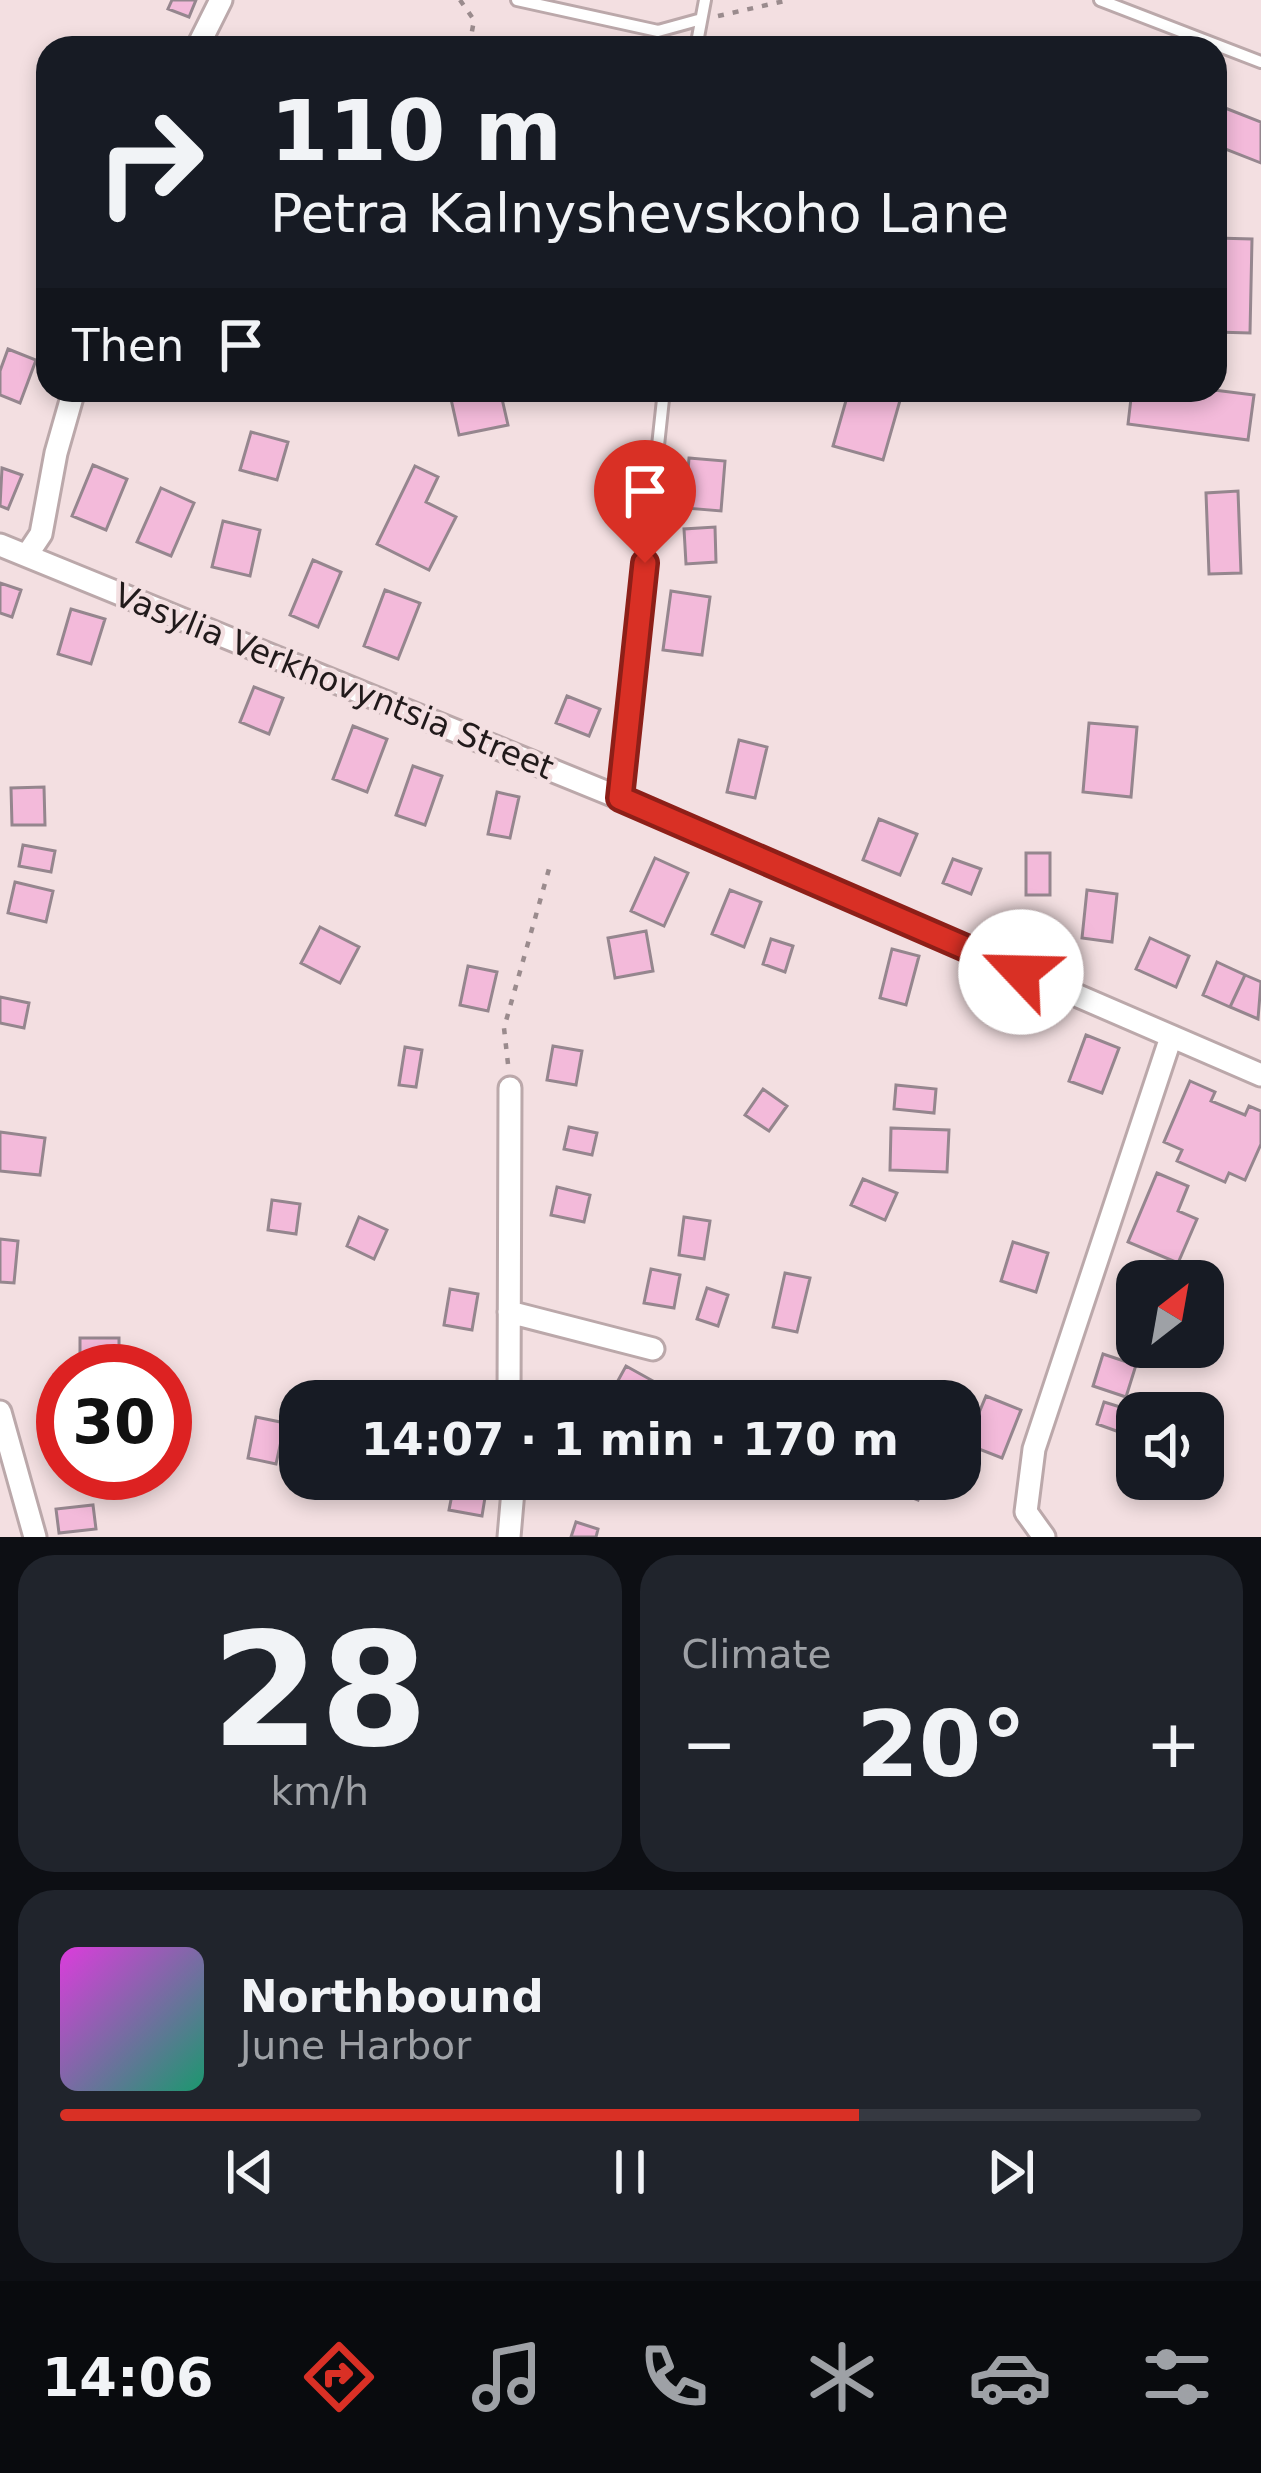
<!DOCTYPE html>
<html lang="en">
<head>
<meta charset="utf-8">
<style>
  body { margin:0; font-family:"DejaVu Sans",sans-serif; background:#20242c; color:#f1f3f6; height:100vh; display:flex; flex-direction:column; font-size:45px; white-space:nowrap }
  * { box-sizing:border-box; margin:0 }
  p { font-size:39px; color:#9ea1a6 }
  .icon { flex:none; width:66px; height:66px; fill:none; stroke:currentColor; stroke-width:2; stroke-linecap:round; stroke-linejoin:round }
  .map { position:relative; height:1537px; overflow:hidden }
  .details { display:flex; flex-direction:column; gap:18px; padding:18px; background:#0d0f14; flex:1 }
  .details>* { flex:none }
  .guide { position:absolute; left:36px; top:36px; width:1191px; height:366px; border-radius:36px; box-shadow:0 6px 18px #0003; background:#171b24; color:#f1f3f6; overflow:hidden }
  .needle { width:78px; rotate:31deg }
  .controls { position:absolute; left:1116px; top:1260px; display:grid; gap:24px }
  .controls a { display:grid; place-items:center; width:108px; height:108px; border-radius:24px; background:#171b24; box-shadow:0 6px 18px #0003; font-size:60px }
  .speed { position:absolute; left:36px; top:1344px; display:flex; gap:24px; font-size:60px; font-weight:700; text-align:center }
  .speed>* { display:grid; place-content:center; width:156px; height:156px; border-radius:50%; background:#171b24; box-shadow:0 6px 18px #0003; line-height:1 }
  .speed .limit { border:18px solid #d22; background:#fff; color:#111 }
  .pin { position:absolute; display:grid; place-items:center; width:102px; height:102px; color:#fff; margin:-123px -51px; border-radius:50% 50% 50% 0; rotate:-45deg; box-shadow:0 0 12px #0007 }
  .pin .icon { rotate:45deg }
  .me { position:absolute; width:132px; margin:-66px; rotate:294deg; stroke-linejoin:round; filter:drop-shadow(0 0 9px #0008) }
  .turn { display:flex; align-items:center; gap:42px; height:252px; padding:0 36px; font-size:54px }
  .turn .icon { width:156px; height:156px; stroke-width:2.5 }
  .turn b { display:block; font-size:84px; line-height:102px }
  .then { display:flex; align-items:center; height:114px; padding:0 36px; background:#0003; gap:24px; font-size:45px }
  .big { font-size:90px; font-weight:700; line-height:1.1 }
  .details .widget { flex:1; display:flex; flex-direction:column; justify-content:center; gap:18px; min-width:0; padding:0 42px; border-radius:36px; background:#20242c }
  .details .dial { align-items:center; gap:0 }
  .dial b { font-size:156px; line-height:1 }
  .song { display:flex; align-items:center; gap:36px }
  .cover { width:144px; height:144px; border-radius:18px; background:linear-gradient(135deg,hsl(300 70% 55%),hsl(160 70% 35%)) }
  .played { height:12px; border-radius:6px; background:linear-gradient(90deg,#d93025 70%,#363941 70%) }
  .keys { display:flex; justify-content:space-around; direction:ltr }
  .heat { display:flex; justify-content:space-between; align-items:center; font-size:66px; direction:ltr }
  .details .tiles { flex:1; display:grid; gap:18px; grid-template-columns:1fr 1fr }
  .widget:last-child { grid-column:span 2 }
  .trip { position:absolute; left:279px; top:1380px; width:702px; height:120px; border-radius:36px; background:#171b24; box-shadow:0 6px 18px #0003; font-weight:700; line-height:120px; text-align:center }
  .dock { display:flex; height:192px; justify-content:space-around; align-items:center; background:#090b0e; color:#9ea1a6 }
  .dock .icon { width:84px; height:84px }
  .dock .active { color:#d93025 }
  .dock b { font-size:54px; color:#f1f3f6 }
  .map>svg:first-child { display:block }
  .building { fill:#f3bada; stroke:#95868e; stroke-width:3 }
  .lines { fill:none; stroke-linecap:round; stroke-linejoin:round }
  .service-casing { stroke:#bba8aa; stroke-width:16 }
  .minor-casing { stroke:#bba8aa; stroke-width:27 }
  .path { stroke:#9a8b8d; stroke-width:4.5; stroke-dasharray:6 9; stroke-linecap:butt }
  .service { stroke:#fff; stroke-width:10 }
  .minor { stroke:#fff; stroke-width:21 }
  .route-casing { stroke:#8d1f18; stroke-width:30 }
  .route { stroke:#d93025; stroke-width:21 }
  .labels { text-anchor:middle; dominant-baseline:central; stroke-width:9; stroke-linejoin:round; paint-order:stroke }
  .street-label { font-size:33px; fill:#211a1b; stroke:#f3dfe1 }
</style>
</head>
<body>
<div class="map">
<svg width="1261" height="1537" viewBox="0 0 1261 1537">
  <rect width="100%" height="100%" fill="#f3dfe1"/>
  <path class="building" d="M172 0H196L189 17 168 9Z
    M1220 106 1261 122V163L1215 145V121Z
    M1215 238 1252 239 1250 333 1215 332Z
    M8 349 36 360 20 403 0 395V371Z
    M449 390H500L508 425 459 435Z
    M689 390H715L714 400 688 398Z
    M849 390H903L883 460 833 446Z
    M1132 390H1214L1254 395 1248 440 1128 424Z
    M251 432 288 442 277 480 240 470Z
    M689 458 725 461 721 511 685 508Z
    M93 465 127 479 106 530 72 516Z
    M415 466 438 477 426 502 456 517 429 570 377 544Z
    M2 468 22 475 8 509 0 506Z
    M161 488 194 503 171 556 137 542Z
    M1238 491 1241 573 1209 574 1206 493Z
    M223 521 260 530 250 576 212 567Z
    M715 527 716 562 686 564 684 529Z
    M313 560 341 572 318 627 290 615Z
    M0 583 21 590 12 617 0 613Z
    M385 590 420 603 398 659 364 646Z
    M671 591 710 597 702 655 663 650Z
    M71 609 105 619 91 664 58 654Z
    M254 687 283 698 269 734 240 722Z
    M567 696 600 709 589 736 556 723Z
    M1089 723 1137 727 1131 797 1083 792Z
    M353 726 387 739 367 792 333 779Z
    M739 740 767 747 755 798 727 792Z
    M413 766 442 776 425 825 396 815Z
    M44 787 45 825H12L11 788Z
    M497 792 519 797 510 838 488 834Z
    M879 819 917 834 900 875 863 860Z
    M23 845 55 851 51 872 19 866Z
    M1026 853H1050V895H1026Z
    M655 858 688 873 664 926 631 911Z
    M953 859 981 869 971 894 943 883Z
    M15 882 53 891 46 922 8 913Z
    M730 890 761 902 744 947 712 934Z
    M1087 890 1117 894 1112 942 1082 938Z
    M320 927 359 947 340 983 301 963Z
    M646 931 653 971 615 978 608 938Z
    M1150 938 1189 956 1176 987 1136 969Z
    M771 939 793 946 785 972 763 964Z
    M892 949 919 956 906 1005 880 998Z
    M1217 962 1245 975 1230 1007 1203 995Z
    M468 966 497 972 488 1011 460 1005Z
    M1245 975 1261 982 1258 1019 1230 1007Z
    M0 997 29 1003 24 1028 0 1023Z
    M1086 1035 1119 1048 1102 1093 1069 1081Z
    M553 1046 582 1051 576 1085 547 1080Z
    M405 1047 422 1050 416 1087 399 1085Z
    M1190 1081 1215 1092 1211 1101 1245 1115 1249 1106 1261 1111V1144L1245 1180 1229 1173 1225 1182 1177 1161 1182 1150 1164 1142Z
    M896 1085 936 1089 934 1113 894 1109Z
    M763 1089 787 1106 769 1131 745 1115Z
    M569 1127 597 1133 592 1155 564 1149Z
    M891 1128 949 1130 947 1172 890 1170Z
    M0 1132 45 1138 40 1175 0 1171Z
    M1157 1173 1188 1186 1178 1211 1197 1219 1178 1263 1128 1242Z
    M863 1179 897 1193 885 1220 851 1205Z
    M557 1187 590 1195 584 1222 551 1215Z
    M272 1200 300 1204 296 1234 268 1230Z
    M359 1217 387 1230 374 1259 347 1246Z
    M684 1217 710 1221 704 1259 679 1255Z
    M0 1239 18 1241 14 1283 0 1282Z
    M1013 1242 1048 1253 1036 1292 1001 1281Z
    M651 1269 680 1275 674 1308 644 1303Z
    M785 1273 810 1278 797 1332 773 1327Z
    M707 1288 728 1295 718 1326 697 1319Z
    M450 1289 478 1294 472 1330 444 1325Z
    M80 1338H119V1358H80Z
    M1103 1354 1136 1365 1126 1397 1093 1386Z
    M626 1366 653 1381 642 1401H616L609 1397Z
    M54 1375H63V1406L51 1404Z
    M986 1396 1021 1410 1002 1458 966 1444Z
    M1104 1402 1130 1410 1122 1433 1097 1424Z
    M256 1417 285 1423 276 1464 248 1458Z
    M455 1479H488L482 1516 449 1510Z
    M906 1479H926L918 1500 900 1493Z
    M93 1505 96 1529 59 1533 56 1509Z
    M576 1522 598 1529 596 1537H571Z"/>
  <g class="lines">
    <defs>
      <path id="service" d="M517 0 658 31 698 20
        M1100 0 1261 62
        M696 48 705 0
        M620 798 664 390"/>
      <path id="minor" d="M197 48 221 0
        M0 545 620 798 1261 1075
        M27 555 41 534 56 453 74 390
        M509 1312 653 1349
        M509 1401 510 1088
        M0 1412 35 1537
        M509 1537 514 1479
        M1044 1537 1026 1512 1034 1449 1171 1037"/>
    </defs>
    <use href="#service" class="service-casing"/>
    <use href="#minor" class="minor-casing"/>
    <path class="path" d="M460 0 474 20 469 48
      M718 16 789 0
      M508 1064 504 1028 549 869"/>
    <use href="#service" class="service"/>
    <use href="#minor" class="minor"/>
  </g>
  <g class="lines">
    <defs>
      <path id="route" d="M645 563 620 798 1021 972"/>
    </defs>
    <use href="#route" class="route-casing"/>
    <use href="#route" class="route"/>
  </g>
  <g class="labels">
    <g class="street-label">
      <text transform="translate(334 681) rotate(22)">Vasylia Verkhovyntsia Street</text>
    </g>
  </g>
</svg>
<div class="controls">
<a><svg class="needle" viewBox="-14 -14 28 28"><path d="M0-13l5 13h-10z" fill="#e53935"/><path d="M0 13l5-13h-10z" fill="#9ea1a6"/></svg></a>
<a><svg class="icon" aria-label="sound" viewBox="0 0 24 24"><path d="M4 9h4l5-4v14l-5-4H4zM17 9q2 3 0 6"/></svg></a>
</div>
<div class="speed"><div class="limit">30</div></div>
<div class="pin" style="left:645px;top:563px;background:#d93025"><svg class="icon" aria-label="arrive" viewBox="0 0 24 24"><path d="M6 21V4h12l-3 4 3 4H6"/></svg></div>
<svg class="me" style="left:1021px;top:972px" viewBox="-20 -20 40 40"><circle r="19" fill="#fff"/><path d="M0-13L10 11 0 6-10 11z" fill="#d93025"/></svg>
<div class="trip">14:07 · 1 min · 170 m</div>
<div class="guide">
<div class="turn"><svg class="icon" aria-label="right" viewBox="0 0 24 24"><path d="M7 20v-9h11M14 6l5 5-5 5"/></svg><div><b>110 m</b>Petra Kalnyshevskoho Lane</div></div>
<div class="then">Then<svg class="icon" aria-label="arrive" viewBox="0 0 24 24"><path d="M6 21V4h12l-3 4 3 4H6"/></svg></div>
</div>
</div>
<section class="details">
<div class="tiles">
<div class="widget dial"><b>28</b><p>km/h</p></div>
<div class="widget"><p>Climate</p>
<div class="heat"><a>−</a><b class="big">20°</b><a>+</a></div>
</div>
<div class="widget">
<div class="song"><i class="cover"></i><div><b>Northbound</b><p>June Harbor</p></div></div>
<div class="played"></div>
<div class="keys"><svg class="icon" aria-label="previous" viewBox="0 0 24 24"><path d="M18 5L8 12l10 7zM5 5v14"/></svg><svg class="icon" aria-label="pause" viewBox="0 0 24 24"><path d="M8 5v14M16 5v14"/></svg><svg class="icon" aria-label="next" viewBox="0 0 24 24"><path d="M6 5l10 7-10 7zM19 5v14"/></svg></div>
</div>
</div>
</section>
<nav class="dock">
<b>14:06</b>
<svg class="icon active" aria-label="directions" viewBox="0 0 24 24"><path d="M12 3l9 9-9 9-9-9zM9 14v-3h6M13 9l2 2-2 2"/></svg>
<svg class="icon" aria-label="music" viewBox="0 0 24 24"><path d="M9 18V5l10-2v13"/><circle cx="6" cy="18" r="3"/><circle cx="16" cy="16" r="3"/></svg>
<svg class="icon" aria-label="phone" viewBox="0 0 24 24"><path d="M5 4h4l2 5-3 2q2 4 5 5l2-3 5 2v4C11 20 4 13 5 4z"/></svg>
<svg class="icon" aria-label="climate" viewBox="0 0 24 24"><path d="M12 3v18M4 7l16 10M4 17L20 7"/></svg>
<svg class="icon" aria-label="car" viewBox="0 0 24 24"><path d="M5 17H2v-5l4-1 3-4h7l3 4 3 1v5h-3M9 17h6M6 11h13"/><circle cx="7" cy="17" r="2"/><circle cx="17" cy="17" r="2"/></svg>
<svg class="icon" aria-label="filters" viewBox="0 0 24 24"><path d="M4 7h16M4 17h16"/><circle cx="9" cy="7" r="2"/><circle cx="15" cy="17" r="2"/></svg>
</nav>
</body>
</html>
